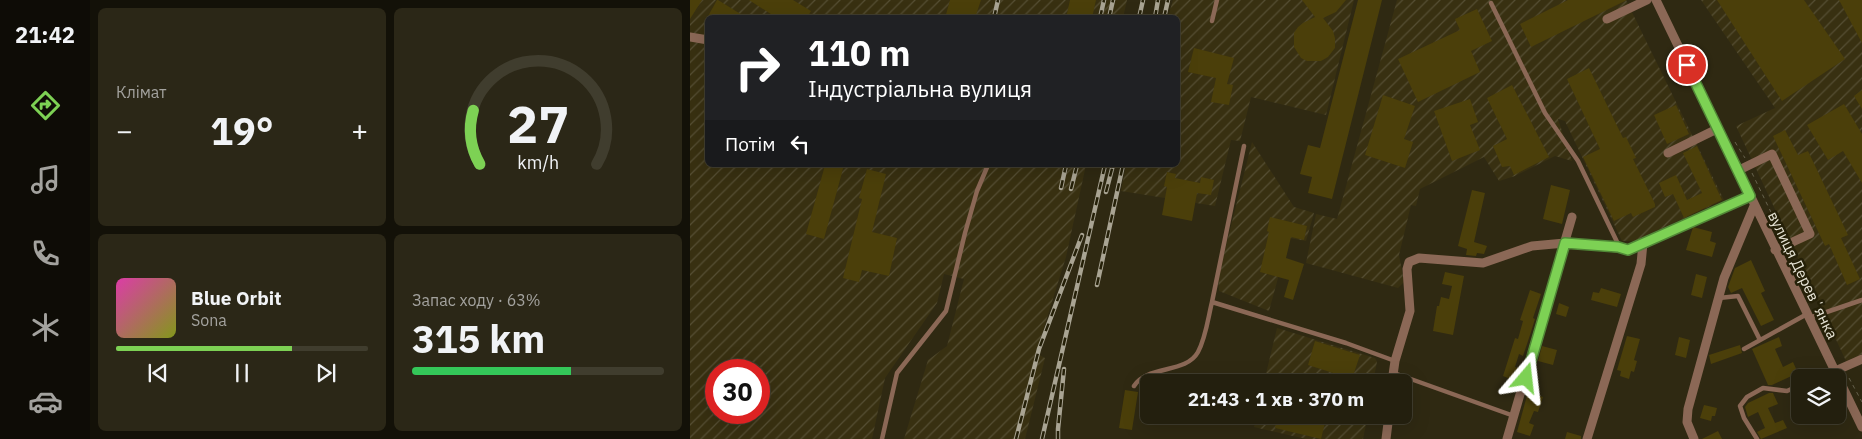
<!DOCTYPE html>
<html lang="uk">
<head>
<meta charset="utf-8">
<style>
  body { margin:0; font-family:"IBM Plex Sans",sans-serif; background:#2b2717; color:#f1f3f6; height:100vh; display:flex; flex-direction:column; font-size:19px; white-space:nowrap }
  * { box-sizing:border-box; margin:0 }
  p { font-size:16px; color:#a3a29e }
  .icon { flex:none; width:28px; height:28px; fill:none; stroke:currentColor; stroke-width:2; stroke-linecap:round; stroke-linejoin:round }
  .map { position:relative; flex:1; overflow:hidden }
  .panel { display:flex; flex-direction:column; gap:8px; padding:8px; background:#131108; width:600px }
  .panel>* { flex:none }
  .hud { position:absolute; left:15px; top:15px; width:475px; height:152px; border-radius:8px; box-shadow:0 5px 20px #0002,0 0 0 1px #403d2e; background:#202124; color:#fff; overflow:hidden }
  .tools { position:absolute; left:1101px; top:369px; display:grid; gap:10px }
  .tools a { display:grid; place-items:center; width:55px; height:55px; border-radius:8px; background:#231f0e; box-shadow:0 5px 20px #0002,0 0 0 1px #403d2e; font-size:25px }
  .speed { position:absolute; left:15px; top:359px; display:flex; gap:10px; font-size:25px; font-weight:700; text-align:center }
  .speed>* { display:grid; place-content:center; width:65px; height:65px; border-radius:50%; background:#231f0e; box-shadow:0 5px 20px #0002,0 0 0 1px #403d2e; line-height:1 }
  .speed .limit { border:8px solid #d22; background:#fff; color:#111 }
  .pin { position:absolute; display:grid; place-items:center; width:42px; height:42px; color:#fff; margin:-21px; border:2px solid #fff; border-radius:50%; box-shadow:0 1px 5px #0007 }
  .me { position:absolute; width:55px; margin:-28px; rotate:17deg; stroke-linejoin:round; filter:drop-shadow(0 0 4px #0008) }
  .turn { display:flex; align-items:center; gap:18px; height:105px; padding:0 20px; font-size:22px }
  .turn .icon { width:65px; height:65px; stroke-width:2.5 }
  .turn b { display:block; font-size:35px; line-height:42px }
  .then { display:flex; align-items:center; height:48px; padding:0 20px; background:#0003; gap:10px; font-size:19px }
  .big { font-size:38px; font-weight:700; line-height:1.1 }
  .panel .card { flex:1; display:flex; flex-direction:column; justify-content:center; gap:8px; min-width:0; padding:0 18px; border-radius:8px; background:#2b2717 }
  .panel .dial { align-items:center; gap:0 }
  .dial svg { height:130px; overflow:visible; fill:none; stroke:#403d2e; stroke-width:7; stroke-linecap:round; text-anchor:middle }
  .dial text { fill:#f1f3f6; stroke:none }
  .song { display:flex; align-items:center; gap:15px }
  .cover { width:60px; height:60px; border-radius:8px; background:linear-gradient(135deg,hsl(320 70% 55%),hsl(70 70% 35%)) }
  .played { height:5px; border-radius:2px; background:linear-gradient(90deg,#7dd154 70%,#403d2e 70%) }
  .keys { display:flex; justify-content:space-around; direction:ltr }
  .heat { display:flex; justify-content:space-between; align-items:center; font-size:28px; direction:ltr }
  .charge { height:8px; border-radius:4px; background:linear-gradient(90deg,#34c759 63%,#403d2e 0) }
  .panel .tiles { flex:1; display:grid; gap:8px; grid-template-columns:repeat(2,1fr) }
  .trip { position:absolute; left:450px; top:374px; width:272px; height:50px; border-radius:8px; background:#231f0e; box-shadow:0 5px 20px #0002,0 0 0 1px #403d2e; font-weight:700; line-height:50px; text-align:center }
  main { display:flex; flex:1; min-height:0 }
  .tab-bar { display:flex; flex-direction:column; width:90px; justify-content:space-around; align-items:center; background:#0e0c06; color:#a3a29e }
  .tab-bar .icon { width:35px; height:35px }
  .tab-bar .on { color:#7dd154 }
  .tab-bar b { font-size:22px; color:#f1f3f6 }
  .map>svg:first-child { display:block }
  .industrial { fill:url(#industrial-furrows); fill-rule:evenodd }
  .building { fill:#4b3f0a }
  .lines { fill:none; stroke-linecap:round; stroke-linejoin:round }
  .path { stroke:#67624e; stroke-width:1; stroke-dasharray:4 4; stroke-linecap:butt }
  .lane { stroke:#8b6856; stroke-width:4.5 }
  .street { stroke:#8b6856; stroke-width:9 }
  .rail-casing { stroke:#a9a493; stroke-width:4.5 }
  .rail { stroke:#252008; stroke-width:2.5; stroke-dasharray:8; stroke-linecap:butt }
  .route-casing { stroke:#518837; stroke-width:12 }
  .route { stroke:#7dd154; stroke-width:9 }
  .labels { text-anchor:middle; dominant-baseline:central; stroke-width:5; stroke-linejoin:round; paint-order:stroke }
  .street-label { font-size:15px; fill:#e8e5d7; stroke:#252008 }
</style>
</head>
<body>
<main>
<nav class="tab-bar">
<b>21:42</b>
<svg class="icon on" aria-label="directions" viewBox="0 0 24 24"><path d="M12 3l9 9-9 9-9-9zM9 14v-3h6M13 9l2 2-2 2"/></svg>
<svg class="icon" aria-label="music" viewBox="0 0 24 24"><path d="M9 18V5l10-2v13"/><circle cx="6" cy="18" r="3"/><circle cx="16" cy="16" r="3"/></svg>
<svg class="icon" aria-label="phone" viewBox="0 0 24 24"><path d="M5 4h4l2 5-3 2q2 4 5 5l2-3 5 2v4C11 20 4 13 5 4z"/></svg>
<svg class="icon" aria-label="climate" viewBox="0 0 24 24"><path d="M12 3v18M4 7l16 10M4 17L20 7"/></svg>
<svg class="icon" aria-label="car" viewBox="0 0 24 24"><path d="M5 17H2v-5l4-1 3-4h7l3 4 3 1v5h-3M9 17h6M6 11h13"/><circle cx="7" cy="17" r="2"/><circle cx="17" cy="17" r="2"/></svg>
</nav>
<section class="panel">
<div class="tiles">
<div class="card"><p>Клімат</p>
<div class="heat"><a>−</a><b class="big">19°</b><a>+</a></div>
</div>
<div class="card dial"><svg viewBox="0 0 100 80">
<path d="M14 69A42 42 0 1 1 86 69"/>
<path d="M14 69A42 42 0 0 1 10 36" stroke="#7dd154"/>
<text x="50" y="56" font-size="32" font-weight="700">27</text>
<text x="50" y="72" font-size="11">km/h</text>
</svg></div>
<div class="card">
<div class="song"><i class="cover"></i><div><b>Blue Orbit</b><p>Sona</p></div></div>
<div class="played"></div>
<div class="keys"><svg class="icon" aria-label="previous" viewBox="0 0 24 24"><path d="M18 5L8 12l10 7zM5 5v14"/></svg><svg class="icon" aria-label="pause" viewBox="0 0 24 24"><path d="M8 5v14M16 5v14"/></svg><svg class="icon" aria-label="next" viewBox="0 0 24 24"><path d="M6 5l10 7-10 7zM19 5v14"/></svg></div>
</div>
<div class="card"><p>Запас ходу · 63%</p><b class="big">315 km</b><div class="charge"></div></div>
</div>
</section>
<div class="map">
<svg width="1172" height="439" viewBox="0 0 1172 439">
  <defs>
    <pattern id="industrial-furrows" width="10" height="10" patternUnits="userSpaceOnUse" patternTransform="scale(1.25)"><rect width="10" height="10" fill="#383011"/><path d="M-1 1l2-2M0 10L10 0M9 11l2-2" fill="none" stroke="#554e33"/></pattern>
  </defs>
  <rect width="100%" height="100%" fill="#2f2912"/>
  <path class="industrial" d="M0 0H437L433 18H18V165H396L376 257 346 353 355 358 335 439H214L238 360 257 346 274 279 254 274 247 303 195 378 182 439H0ZM26 370H69V412H26Z
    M483 0H664L636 115 561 97 550 141 541 140 525 206 431 191 436 165H488V18L478 17Z
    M707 0H936L1034 200 944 241H932L875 121 868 119 882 161 865 156 825 176 809 181 794 157 730 189 726 206 721 205 709 255 714 282 708 288 616 263 626 214 647 219Z
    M1011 0H1172V354L1156 361 1046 126 1085 108Z
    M562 142 604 207 624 213 616 241 599 238 579 311 529 291 528 278Z
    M587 328 685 358 687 362 683 382H574Z
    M567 415H678L673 439H616L564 427Z"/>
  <path class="building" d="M0 0H12L0 19Z
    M27 0H28L57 18H17Z
    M59 0H103L121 11 117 18H87Z
    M260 0H291L285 18H255Z
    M380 0H406L402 18H376Z
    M612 0H656L646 12 633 18 643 31 645 38V48L638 57 631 61H617L611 58 604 47V33L608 27 613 23 625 17Z
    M668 0H692L642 199 618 193 622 177 610 174 618 145 630 148Z
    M878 0H937L841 47 830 24Z
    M1027 0H1114L1155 59 1092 101Z
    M1149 0H1172V43Z
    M787 9 802 41 781 51 790 72 728 102 708 59 770 30 765 19Z
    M504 48 544 58 537 84 543 85 539 105 521 102 526 78 498 72Z
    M899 68 933 138 936 137 946 158 943 159 965 204V207L943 217 941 213 924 221 893 157 910 149 877 79Z
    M822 85 859 157 824 175 820 166 812 167 803 146 817 139 797 98Z
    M1172 90V109L1164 96Z
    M693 95 725 106 714 139 723 142 715 168 675 155Z
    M780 99 788 122 780 125 790 150 762 161 744 111Z
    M1154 104 1172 134V183L1153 151 1138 160 1117 125Z
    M986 105 999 134 977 144 964 115Z
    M1095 130 1108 155 1118 151 1158 235 1151 238 1170 279 1157 285 1139 244 1135 246 1083 136Z
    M1007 146 1032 200 994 218 983 194 975 197 969 183 986 175 997 200 1012 193 993 153Z
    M135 165H154L134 239 116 234Z
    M177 169 196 174 182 232 207 238 199 276 172 270 169 282 153 278 172 199 169 198Z
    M477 172 486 174 485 178 510 183 511 177 524 180 521 195 507 193 502 221 472 215 477 187 474 186Z
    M861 185 880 190 872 224 853 219Z
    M782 190 795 193 784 242 797 246 794 254 787 253 786 256 776 255 777 249 768 246Z
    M580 217 617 226 614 240 601 237 596 258 614 264 603 300 594 297 599 280 570 272 579 232 577 231Z
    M1003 227 1022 232 1020 241 1026 243 1022 257 996 250Z
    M1061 260 1075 291 1071 293 1084 320 1071 326 1052 288 1041 293 1038 287 1045 268Z
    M755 272 774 276 763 335 743 331 747 306H749L751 297 759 299 762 286 752 284Z
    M1006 274 1017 277 1012 298 1001 295Z
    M911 288 931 294 927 307 901 300 903 292 909 293Z
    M840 290 851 294 843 318 845 319 841 332 833 356 829 354 825 367 830 369 825 381 813 376 825 338 828 339 833 321 830 320Z
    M869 303 879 307 876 317 866 314Z
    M937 336 950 339 944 360 947 361 944 372 941 371 939 379 930 376 931 371 927 370Z
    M989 337 1000 340 996 358 985 355Z
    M1089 337 1092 346 1085 349 1093 367 1103 362 1108 373 1082 385H1078L1062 349Z
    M625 341 670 355 662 379 618 365Z
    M1050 345 1052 353 1021 364 1019 355Z
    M852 346 867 350 863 365 848 361Z
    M435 390 448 392 442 430 429 428Z
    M838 392 853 397 848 412 844 411 839 423 844 425 840 436 827 432Z
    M1079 393H1083L1088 404 1078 408 1085 423 1093 420 1097 428 1071 439 1067 432 1075 428 1068 412 1058 417 1055 407 1058 403Z
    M1014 405 1027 408 1025 416H1022L1021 421 1010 418Z
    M588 415H598L635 423 631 439 585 428Z
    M1028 431 1032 439H1012Z
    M877 432 891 436V439H875Z"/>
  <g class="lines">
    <path class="path" d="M1045 142 1055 158
      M1062 173 1093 237
      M1099 254 1106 269
      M1159 378 1172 402"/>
    <path class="lane" d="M801 3 855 113 888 161 929 246
      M522 21 527 0
      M1029 298 1048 296 1070 340
      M522 302 554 146
      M1119 318 1172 300
      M1054 349 1117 314
      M704 373 824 416
      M1129 378 1144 371
      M444 386C457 365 496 374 508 352 516 337 518 318 522 302L656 343 705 361
      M192 439 207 373 256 311 275 233 287 191 298 165
      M1067 439 1054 418 1050 406 1057 397 1073 388 1097 391 1110 385"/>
    <path class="street" d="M966 0 1172 427
      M917 19 957 0
      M0 37 18 40
      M978 153 1027 129
      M1047 171 1082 154 1120 234 1085 250
      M1145 371 1172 359
      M702 382 705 361 720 311 717 269 719 262 729 258 793 263 842 246 875 243 938 249 1059 196
      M696 439 699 415
      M817 439 882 217
      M897 439 951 264 953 243
      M1004 439 997 422 998 409 1034 278 1064 206"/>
    <defs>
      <path id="rail" d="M304 18 308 0
        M410 18 414 0
        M419 18 423 0
        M449 18 453 0
        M465 18 468 0
        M474 18 478 0
        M371 188 376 165
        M381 189 387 165
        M416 192 423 165
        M407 285 433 165
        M326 439 349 349 392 235
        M352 439 415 165
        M368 439V429L374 369"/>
    </defs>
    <use href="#rail" class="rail-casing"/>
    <use href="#rail" class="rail"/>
  </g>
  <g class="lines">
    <defs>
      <path id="route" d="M836 378 875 243 928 247 938 250 1060 196 997 65"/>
    </defs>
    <use href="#route" class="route-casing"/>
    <use href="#route" class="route"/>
  </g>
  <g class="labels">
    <g class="street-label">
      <text transform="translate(1113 275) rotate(64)">вулиця Деревʼянка</text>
    </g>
  </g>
</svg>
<div class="tools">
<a><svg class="icon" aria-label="layers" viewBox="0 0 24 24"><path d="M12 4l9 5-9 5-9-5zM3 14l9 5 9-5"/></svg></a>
</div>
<div class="speed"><div class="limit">30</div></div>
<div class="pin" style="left:997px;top:65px;background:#d93025"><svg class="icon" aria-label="arrive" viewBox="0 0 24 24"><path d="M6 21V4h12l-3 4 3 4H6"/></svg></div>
<svg class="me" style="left:836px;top:378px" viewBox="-20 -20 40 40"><path d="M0-17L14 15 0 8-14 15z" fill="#7dd154" stroke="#fff" stroke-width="4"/></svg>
<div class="trip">21:43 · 1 хв · 370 m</div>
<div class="hud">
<div class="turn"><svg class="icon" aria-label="right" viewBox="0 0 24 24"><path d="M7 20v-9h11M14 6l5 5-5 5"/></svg><div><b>110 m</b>Індустріальна вулиця</div></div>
<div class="then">Потім<svg class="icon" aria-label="left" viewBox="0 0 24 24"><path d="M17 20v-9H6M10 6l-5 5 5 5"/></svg></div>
</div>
</div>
</main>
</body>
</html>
